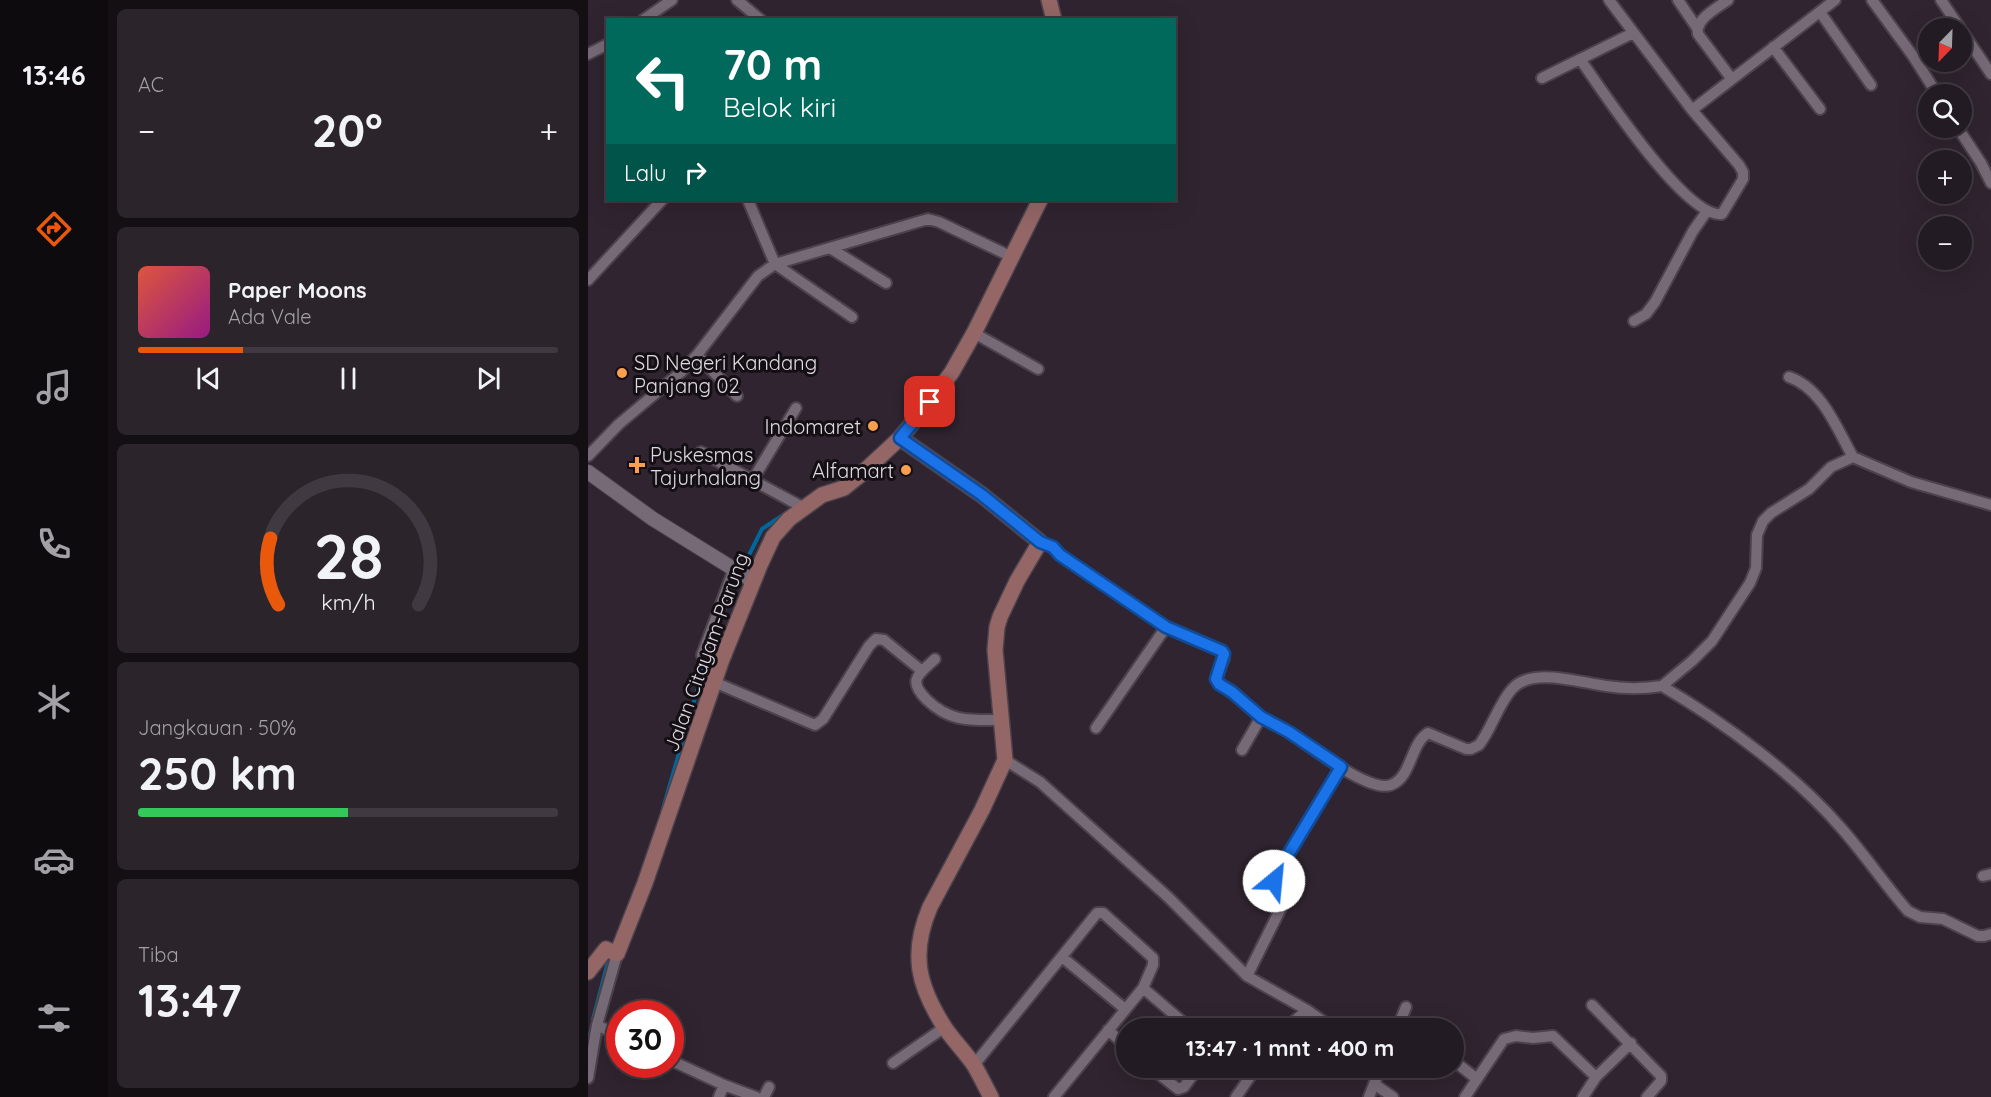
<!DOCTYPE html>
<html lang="id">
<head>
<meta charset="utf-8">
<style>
  body { margin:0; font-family:Quicksand,sans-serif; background:#2b242b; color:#f1f3f6; height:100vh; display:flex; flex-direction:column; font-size:22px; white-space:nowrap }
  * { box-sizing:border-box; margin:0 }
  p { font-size:20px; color:#a3a1a6 }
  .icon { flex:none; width:33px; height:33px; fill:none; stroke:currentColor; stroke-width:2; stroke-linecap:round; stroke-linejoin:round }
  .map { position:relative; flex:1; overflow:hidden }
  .drawer { display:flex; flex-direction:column; gap:9px; padding:9px; background:#130f13; width:480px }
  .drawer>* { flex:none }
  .banner { position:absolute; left:18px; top:18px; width:570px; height:183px; border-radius:0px; box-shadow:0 6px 24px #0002,0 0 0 2px #403941; background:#00695c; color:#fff; overflow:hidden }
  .needle { width:39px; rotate:203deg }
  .controls { position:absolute; left:1330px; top:18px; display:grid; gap:12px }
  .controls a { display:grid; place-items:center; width:54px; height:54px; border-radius:50%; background:#231b23; box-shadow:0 6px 24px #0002,0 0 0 2px #403941; font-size:30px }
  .speed { position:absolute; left:18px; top:1000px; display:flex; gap:12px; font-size:30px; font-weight:700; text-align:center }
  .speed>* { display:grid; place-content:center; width:78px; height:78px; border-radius:50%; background:#231b23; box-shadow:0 6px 24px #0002,0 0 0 2px #403941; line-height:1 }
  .speed .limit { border:9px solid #d22; background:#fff; color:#111 }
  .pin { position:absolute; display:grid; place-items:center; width:51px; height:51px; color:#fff; margin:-26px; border-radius:12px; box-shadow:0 3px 9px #0006 }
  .me { position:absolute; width:66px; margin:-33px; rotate:28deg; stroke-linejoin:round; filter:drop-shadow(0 0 4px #0008) }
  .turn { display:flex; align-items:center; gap:21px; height:126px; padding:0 18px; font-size:27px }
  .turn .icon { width:78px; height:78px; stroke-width:2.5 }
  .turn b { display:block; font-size:42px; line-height:51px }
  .then { display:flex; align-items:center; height:57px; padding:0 18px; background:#0003; gap:12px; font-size:22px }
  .big { font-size:45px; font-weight:800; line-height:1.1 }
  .drawer .tile { flex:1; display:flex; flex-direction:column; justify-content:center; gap:9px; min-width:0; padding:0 21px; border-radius:9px; background:#2b242b }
  .drawer .dial { align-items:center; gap:0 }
  .dial svg { height:156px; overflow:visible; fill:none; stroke:#403941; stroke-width:7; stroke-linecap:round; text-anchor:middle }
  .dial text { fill:#f1f3f6; stroke:none }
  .song { display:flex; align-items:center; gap:18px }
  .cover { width:72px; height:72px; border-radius:9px; background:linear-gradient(135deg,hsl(10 70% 55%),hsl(310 70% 35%)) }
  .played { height:6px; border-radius:3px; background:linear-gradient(90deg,#ea580c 25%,#403941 25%) }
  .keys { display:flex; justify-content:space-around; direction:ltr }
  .heat { display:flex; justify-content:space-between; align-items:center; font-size:33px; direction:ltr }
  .charge { height:9px; border-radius:4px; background:linear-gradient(90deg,#34c759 50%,#403941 0) }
  .trip { position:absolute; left:528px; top:1018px; width:348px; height:60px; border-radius:30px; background:#231b23; box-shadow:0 6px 24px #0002,0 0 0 2px #403941; font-weight:800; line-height:60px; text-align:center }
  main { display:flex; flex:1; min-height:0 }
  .tab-bar { display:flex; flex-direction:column; width:108px; justify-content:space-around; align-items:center; background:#0e0b0e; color:#a3a1a6 }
  .tab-bar .icon { width:42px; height:42px }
  .tab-bar .active { color:#ea580c }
  .tab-bar b { font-size:27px; color:#f1f3f6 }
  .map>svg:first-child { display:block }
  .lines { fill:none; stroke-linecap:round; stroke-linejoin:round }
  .stream { stroke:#00679d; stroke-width:4 }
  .minor-casing { stroke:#4b424b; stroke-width:14 }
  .tertiary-casing { stroke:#4b424b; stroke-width:16 }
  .secondary-casing { stroke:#4b424b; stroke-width:18 }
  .minor { stroke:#766a77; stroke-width:10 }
  .tertiary { stroke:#766a77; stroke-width:14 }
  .secondary { stroke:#946666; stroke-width:15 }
  .route-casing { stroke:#114b97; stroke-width:15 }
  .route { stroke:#1a73e8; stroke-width:10 }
  .poi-dot { fill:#fa9f4e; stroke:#140f14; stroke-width:2 }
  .labels { text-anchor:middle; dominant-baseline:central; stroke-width:6; stroke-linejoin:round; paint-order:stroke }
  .poi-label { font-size:20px; fill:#e0d9e0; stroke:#140f14; text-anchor:start }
  .street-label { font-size:20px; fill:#e0d9e0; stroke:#140f14 }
</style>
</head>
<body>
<main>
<nav class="tab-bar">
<b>13:46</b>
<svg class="icon active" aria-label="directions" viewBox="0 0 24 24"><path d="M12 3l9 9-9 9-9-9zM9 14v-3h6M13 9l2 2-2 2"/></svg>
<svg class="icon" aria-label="music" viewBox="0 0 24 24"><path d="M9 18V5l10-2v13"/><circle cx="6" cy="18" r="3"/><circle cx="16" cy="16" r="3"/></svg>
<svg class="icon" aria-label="phone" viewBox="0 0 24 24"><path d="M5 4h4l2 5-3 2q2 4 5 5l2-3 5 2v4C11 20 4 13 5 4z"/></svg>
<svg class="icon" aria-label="climate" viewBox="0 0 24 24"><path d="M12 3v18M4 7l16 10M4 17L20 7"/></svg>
<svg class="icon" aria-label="car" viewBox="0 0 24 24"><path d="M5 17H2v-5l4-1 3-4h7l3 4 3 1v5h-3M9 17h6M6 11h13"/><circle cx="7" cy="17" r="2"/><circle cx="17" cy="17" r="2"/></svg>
<svg class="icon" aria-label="filters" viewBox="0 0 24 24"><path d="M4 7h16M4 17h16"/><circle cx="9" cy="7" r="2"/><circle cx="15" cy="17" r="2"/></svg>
</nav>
<section class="drawer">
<div class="tile"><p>AC</p>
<div class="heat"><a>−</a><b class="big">20°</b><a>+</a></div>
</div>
<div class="tile">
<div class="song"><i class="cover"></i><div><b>Paper Moons</b><p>Ada Vale</p></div></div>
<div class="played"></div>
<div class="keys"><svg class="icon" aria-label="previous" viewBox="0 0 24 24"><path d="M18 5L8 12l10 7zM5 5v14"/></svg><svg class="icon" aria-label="pause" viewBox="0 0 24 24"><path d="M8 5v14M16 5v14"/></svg><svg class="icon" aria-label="next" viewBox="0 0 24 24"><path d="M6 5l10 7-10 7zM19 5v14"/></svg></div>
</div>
<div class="tile dial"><svg viewBox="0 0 100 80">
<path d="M14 69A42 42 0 1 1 86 69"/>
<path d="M14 69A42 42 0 0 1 10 35" stroke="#ea580c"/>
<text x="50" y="56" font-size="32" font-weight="700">28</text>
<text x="50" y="72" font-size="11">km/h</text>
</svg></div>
<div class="tile"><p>Jangkauan · 50%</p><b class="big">250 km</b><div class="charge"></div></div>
<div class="tile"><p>Tiba</p><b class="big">13:47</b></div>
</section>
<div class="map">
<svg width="1403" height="1097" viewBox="0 0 1403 1097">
  <rect width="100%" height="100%" fill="#2f242f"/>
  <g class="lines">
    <path class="stream" d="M132 621 149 579 174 529 198 513
      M74 812 117 663
      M5 1019 22 954
      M0 1044 3 1030"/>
    <defs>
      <path id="minor" d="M149 0 173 20
        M1021 0 1104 110 1247 0
        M1090 0 1109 28
        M1140 0C1129 8 1107 19 1110 34L1143 78
        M1284 0 1325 56 1349 94
        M1353 0 1372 28
        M1232 12 1283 85
        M55 20 84 0
        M1374 31 1403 74
        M1185 47 1232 109
        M0 54 20 44
        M992 59C1013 89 1098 219 1134 214L1155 179V172L1151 165 1104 110
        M954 78 1045 33
        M1370 128 1393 163 1403 183
        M160 200 187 264 264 317
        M242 248 298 283
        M0 280 74 200
        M1046 321 1058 314 1067 302 1105 231 1119 211
        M386 333 450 369
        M109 355 149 396
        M1201 377C1234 388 1249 429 1265 457
        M113 452 216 508
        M0 456 31 424 93 372 109 355 170 276 187 264 340 219 351 222 424 257
        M164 481 208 408
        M1403 505 1323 482 1265 457 1243 467 1221 489 1183 513 1175 521 1169 535 1168 568 1162 583 1124 641 1104 661 1074 686C1135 722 1208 775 1254 829 1277 855 1297 885 1320 911L1332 917 1355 919 1390 936H1396L1403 934
        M452 542 465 547 472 555 578 627 634 651 636 658 628 679C632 686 640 688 646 693 655 701 664 711 674 718 683 723 693 727 702 733 722 746 781 793 803 785 824 777 822 744 840 733L878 749H883L891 745C904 728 910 705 924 689 944 666 993 683 1018 686 1037 689 1055 689 1074 686
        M114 655 146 569
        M347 659C330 675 319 680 339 700 363 723 384 720 415 720
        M126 682 227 725 235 719 281 646 288 639 296 640 334 671
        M508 728 578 627
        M654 750 673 717
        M417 760 452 782 580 897 659 976 719 1010 746 1029
        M1395 876 1403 874
        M474 957 537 1009
        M659 976 697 900V895L687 885 686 878 753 767
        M555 988 603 1029
        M1004 1005 1073 1076V1081L1059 1097
        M9 1025 32 1036
        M697 1029 719 1010
        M809 1029 818 1007
        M520 1030 538 1046
        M82 1060 136 1085 168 1097
        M866 1061 889 1079 877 1097
        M305 1063 357 1027
        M386 1065 505 918 509 913H515L565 958V965L555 988 466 1097
        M563 1068 590 1089 596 1087 610 1068
        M793 1068 786 1084 805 1097
        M0 1078 9 1025 29 954
        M889 1079 916 1039 928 1036 945 1038 965 1036 1008 1077
        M131 1097 136 1085
        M176 1097 181 1087
        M648 1097 668 1068
        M781 1097 786 1084
        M995 1097 1008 1077 1043 1043"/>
      <path id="tertiary" d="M0 472 65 519 165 581"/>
      <path id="secondary" d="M461 0 466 20
        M312 438 394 495 452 542 429 581 412 617 409 627 407 650 417 760 394 810 342 907C322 954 330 986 357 1028 366 1041 377 1052 386 1065 392 1075 397 1086 403 1097
        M0 972 18 949 29 954 57 883 133 662 172 565 185 537 201 519 234 495 256 488 271 476 312 438 342 402 364 372 386 333 452 200"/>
    </defs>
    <use href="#minor" class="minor-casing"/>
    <use href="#tertiary" class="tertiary-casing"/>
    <use href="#secondary" class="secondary-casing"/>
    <use href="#minor" class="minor"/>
    <use href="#tertiary" class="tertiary"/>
    <use href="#secondary" class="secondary"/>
  </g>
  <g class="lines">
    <defs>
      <path id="route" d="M342 402 312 438 394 495 452 542 465 547 472 555 578 627 634 651 636 654 628 679 631 684 644 692 673 717 701 732 753 767 689 873 686 881"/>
    </defs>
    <use href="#route" class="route-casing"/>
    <use href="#route" class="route"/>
  </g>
  <g class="poi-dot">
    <circle cx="34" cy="373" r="6"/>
    <circle cx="285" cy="426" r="6"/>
    <path d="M46 456h6v6h6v6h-6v6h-6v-6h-6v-6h6z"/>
    <circle cx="318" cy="470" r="6"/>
  </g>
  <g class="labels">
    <g class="poi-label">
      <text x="46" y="362">SD Negeri Kandang<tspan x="46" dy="23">Panjang 02</tspan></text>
      <text x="273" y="426" text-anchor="end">Indomaret</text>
      <text x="62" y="454">Puskesmas<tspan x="62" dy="23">Tajurhalang</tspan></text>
      <text x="306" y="470" text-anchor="end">Alfamart</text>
    </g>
    <g class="street-label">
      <text transform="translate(118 652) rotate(-70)">Jalan Citayam-Parung</text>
    </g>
  </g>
</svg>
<div class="controls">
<a><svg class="needle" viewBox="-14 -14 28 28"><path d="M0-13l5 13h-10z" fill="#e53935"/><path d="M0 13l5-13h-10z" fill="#a3a1a6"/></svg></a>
<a><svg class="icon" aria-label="search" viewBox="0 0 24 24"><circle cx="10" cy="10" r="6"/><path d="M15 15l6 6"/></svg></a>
<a>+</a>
<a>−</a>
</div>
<div class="speed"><div class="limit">30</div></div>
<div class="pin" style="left:342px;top:402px;background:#d93025"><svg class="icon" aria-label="arrive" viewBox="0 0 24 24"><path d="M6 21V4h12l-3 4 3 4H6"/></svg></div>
<svg class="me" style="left:686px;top:881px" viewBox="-20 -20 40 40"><circle r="19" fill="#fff"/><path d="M0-13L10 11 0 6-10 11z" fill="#1a73e8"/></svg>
<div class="trip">13:47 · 1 mnt · 400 m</div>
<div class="banner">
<div class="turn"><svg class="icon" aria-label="left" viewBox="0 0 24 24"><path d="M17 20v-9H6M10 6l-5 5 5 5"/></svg><div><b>70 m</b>Belok kiri</div></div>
<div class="then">Lalu<svg class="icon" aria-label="right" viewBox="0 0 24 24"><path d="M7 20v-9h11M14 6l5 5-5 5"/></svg></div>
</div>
</div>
</main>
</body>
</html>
